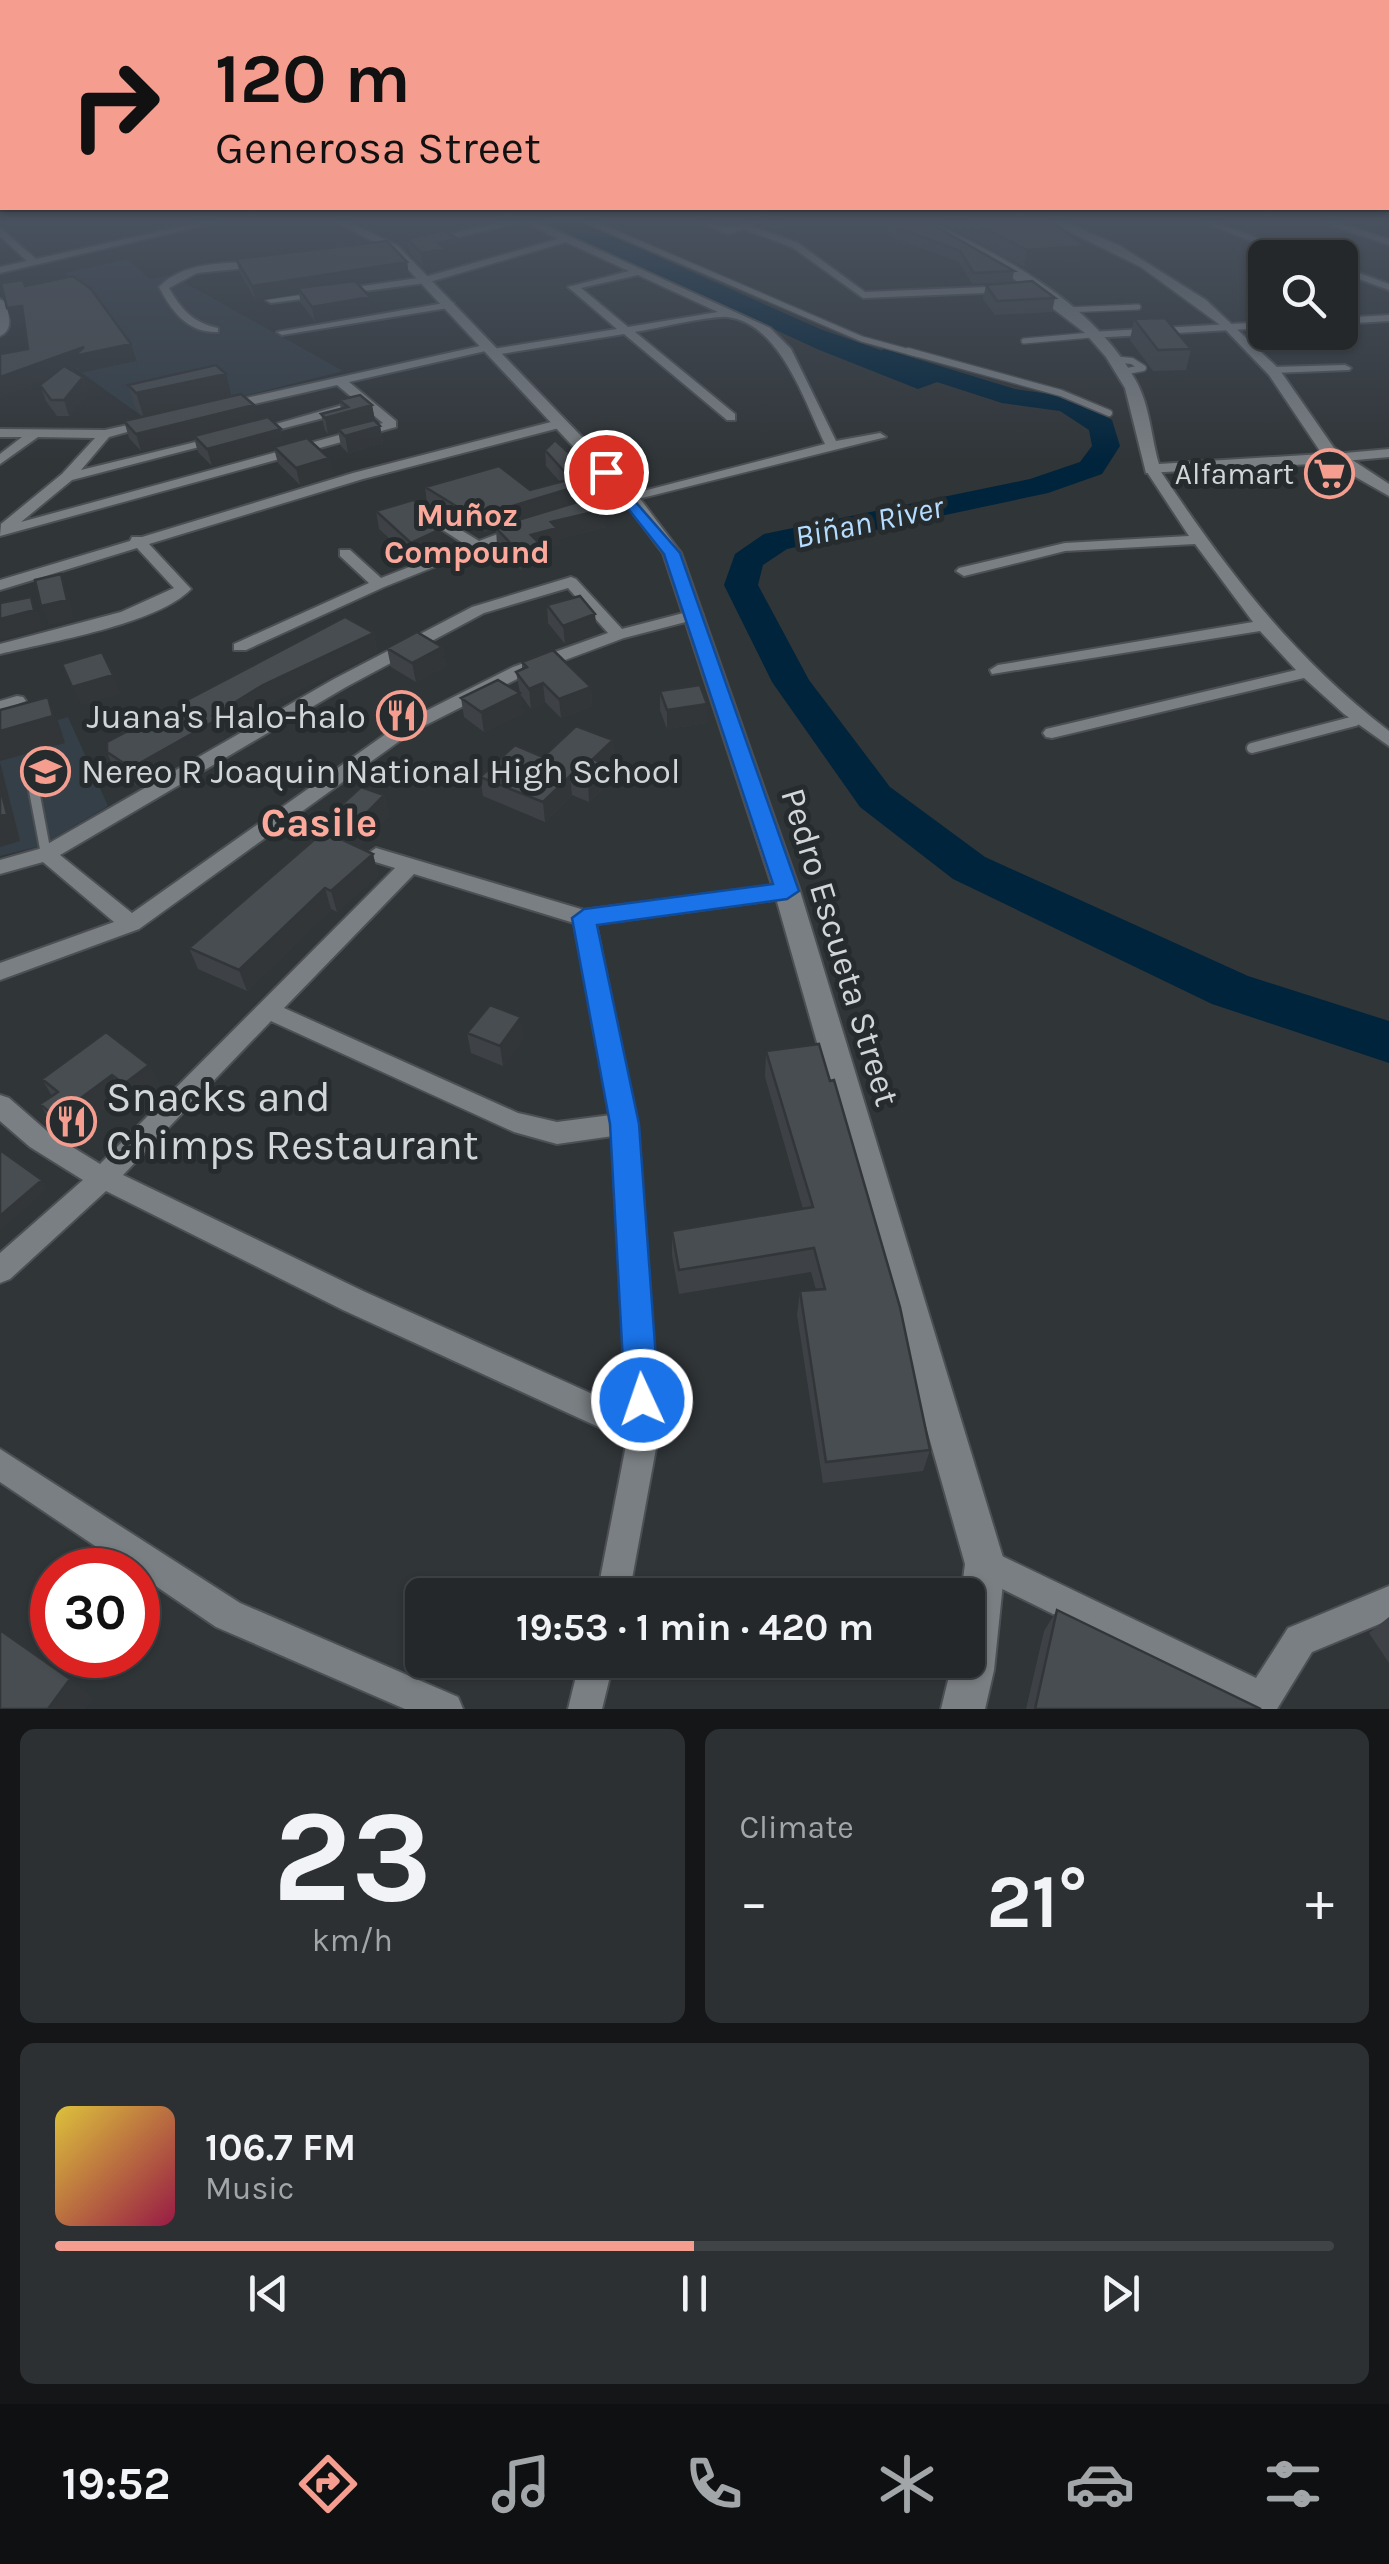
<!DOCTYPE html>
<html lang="en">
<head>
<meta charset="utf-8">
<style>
  body { margin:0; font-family:Karla,sans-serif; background:#2c3032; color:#f1f3f6; height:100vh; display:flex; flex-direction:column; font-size:38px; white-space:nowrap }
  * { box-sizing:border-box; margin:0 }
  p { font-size:32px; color:#a3a6a8 }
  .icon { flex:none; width:55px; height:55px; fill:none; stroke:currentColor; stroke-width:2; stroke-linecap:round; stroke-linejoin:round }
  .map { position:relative; height:1709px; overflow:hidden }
  .panel { display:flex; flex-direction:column; gap:20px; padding:20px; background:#141617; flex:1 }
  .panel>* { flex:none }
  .hud { position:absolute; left:0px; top:0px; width:1390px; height:210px; box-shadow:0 2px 8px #0004,0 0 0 2px #414447; background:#f59d8f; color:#111; overflow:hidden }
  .controls { position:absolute; left:1248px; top:240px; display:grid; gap:20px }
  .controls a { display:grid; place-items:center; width:110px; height:110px; border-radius:15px; background:#24282a; box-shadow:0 2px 8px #0004,0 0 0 2px #414447; font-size:50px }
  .speed { position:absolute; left:30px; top:1548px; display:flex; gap:20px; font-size:50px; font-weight:700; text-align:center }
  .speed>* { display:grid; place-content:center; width:130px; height:130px; border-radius:50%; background:#24282a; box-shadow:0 2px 8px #0004,0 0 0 2px #414447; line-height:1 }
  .speed .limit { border:15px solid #d22; background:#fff; color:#111 }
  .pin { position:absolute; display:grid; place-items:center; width:85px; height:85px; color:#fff; margin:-42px; border:5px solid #fff; border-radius:50%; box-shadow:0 2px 10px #0007 }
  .me { position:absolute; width:110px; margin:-55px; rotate:357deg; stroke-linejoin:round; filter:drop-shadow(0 0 8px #0008) }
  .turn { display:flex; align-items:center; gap:35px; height:210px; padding:0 50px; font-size:45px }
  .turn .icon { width:130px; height:130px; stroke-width:2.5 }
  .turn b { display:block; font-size:70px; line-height:85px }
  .big { font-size:75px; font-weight:700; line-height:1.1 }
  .panel .tile { flex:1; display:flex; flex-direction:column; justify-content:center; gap:15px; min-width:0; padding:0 35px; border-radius:15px; background:#2c3032 }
  .panel .dial { align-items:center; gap:0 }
  .dial b { font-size:130px; line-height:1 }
  .song { display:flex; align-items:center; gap:30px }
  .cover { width:120px; height:120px; border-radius:15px; background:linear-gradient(135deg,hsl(50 70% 55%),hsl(340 70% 35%)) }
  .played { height:10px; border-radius:5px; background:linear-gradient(90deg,#f59d8f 50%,#414447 50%) }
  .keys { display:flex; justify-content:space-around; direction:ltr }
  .heat { display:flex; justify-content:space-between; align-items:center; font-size:55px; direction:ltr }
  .panel .tiles { flex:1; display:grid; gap:20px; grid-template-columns:1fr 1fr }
  .tile:last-child { grid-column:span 2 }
  .trip { position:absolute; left:405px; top:1578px; width:580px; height:100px; border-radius:15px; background:#24282a; box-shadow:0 2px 8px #0004,0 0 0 2px #414447; font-weight:700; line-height:100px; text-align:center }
  .menu { display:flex; height:160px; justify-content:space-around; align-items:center; background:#0e1011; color:#a3a6a8 }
  .menu .icon { width:70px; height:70px }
  .menu .selected { color:#f59d8f }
  .menu b { font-size:45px; color:#f1f3f6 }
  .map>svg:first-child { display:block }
  .built { fill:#353f47 }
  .water { fill:#00243c }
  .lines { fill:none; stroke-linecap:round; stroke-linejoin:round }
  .river { fill:#00243c; fill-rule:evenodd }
  .service-far3-casing { stroke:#4c5054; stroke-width:8 }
  .service-far2-casing { stroke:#4c5054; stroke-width:9 }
  .service-far1-casing { stroke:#4c5054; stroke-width:10 }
  .service-casing { stroke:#4c5054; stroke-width:14 }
  .minor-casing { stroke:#4c5054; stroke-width:4 }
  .tertiary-casing { stroke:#4c5054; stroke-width:4 }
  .service-far3 { stroke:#7a7f83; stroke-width:5 }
  .service-far2 { stroke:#7a7f83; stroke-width:6 }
  .service-far1 { stroke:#7a7f83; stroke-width:8 }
  .service { stroke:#7a7f83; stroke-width:10 }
  .minor { fill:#7a7f83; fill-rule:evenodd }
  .tertiary { fill:#7a7f83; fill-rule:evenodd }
  .wall { fill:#3e4246 }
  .shaded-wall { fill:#323639 }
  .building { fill:#484d51; stroke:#323639; stroke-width:2.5 }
  .route { fill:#1a73e8; stroke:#114b97; stroke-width:2.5 }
  .labels { text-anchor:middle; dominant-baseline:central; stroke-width:10; stroke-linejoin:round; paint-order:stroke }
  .far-poi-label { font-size:30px; fill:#d3d6d8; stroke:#262b2e; text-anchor:end }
  .far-neighbourhood-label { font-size:32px; font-weight:bold; fill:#fca99c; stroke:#262b2e }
  .far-water-label { font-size:32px; font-style:italic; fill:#b4ddff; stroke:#262b2e }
  .poi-label { font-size:35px; fill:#d3d6d8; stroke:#262b2e; text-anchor:end }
  .street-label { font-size:35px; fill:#d3d6d8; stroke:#262b2e }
  .quarter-label { font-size:40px; font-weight:bold; fill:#fca99c; stroke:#262b2e }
  .near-poi-label { font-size:42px; fill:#d3d6d8; stroke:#262b2e; text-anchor:start }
</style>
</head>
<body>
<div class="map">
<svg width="1389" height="1709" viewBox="0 0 1389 1709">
  <rect width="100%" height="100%" fill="#303538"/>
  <path class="built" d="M128 259 150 279 171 275 343 371 147 420 68 363 76 291 65 273Z
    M68 717 108 806 40 846 0 856V737Z"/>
  <path class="water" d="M543 222H580L820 329 954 376 918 389 817 349Z"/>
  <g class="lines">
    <path class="river" d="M884 349 1015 389 1077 398 1112 420 1120 446 1102 474 1048 493 787 549 763 565 758 585 809 680 890 787 985 857 1248 976 1389 1021V1063L1212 1004 953 879 860 807 772 682 724 585 735 554 764 534 1030 479 1080 462 1092 446 1089 430 1060 411 1002 403 875 362 871 357Z"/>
    <defs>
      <path id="service-far3" d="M590 222 862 339 917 354
        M1064 310 1138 307
        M1024 341 1091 335"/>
      <path id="service-far2" d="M908 351 1061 393 1109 413
        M1112 359 1132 361 1143 368 1122 372"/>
      <path id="service-far1" d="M1345 723 1361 719"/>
      <path id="service" d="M1252 748 1355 721
        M29 764 46 854"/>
      <path id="minor" d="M202 222H219L0 273V267L27 261 0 236V228L36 259Z
        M525 222H537L770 328 791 349 836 441 880 433 886 437 570 516V510L825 444C805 403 781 324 728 317 713 315 654 329 635 332L735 414V420H727L624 334 494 355 490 350 349 382 396 421V427L0 536 1 524 62 474 95 438 38 437 0 464V454L22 437H0V429L105 430 150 420 156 424 109 437 81 470 220 436 226 440 72 480 21 522 383 423 337 385 223 411 219 410V404L489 344 493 349 617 329 568 287 629 271 566 242 426 283 271 303 266 300 425 277 558 239ZM638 275 718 312 628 327 581 288Z
        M698 222C708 222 714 225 724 227 734 228 747 222 758 222L752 226 798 243 865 292 1008 286 1013 289 1008 292 863 298 792 247 743 229 728 234Z
        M1202 222H1215L1310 258H1296Z
        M1322 222H1336L1389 239V245Z
        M263 261 266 266 197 273 169 288C181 309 193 323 218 328V332C188 333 172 312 159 287 185 260 228 264 263 261Z
        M1340 266 1389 284V290L1340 272Z
        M0 299 5 302C9 314 14 330 0 336Z
        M450 302 454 303V307L282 335 277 332Z
        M1389 315V321L1340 324V318Z
        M1265 322V328L1091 338 1086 335 1091 332Z
        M1345 365 1351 368 1349 370 1273 373 1267 370 1273 367Z
        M346 404 352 408 350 411 254 436 248 432Z
        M559 420 563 421V427L363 479 149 544 191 589C158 624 48 642 0 654V644L121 612 174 588 137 548 0 590V580L130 541 132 537H142L353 473Z
        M1389 449V457L1334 462 1327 458 1334 454Z
        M1147 466H1157C1226 569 1290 655 1389 731V746L1344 714 1304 678 1052 738 1046 737 1043 733 1046 729 1296 670 1260 631 992 674 990 670 998 665 1253 622 1195 544 1065 551 964 576 956 571 959 568 1065 543 1189 536 1145 469Z
        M423 507 479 541 519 526 526 530 384 587 246 650H234V644L369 583 340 556V550H350L381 578 466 545 418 514V508Z
        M571 577 576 579 622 629 695 610 703 615 701 618 624 638 525 675 412 732 139 929 0 980V963L114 922 43 862 0 874V860L39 849 334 679 472 607ZM568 588 608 633 513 667 400 724 132 913 60 855 346 687 484 613Z
        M17 696 23 697 26 701 0 711V701Z
        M376 848 584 910 787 884 797 891 787 898 596 924 637 1124 659 1432 629 1595H597L627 1440 343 1310 106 1191 10 1279 0 1283V1253L83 1180 30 1147 0 1121V1095L9 1098 48 1132 100 1164 395 868 369 860 366 855ZM414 874 574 923 611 1115 557 1122 518 1113 284 1008ZM271 1021 514 1132 557 1144 613 1136 628 1410 363 1291 123 1175Z
        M0 1449 240 1603 458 1697 463 1709H405L216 1627 138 1574V1570H131L0 1482Z
        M985 1548 1256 1678 1288 1628 1389 1586V1620L1312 1652 1277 1709H1246L974 1575 969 1564 974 1553Z
        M580 1660H614L602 1709H568Z"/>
      <path id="tertiary" d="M335 222H349L398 246 635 492 681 553 800 891 1005 1564 994 1670 985 1709H941L953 1660H968V1595H961L965 1564 774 891 663 553 623 500 390 250Z
        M501 222H523L419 246 413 243Z
        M915 222H930C1005 256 1095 305 1136 381 1150 406 1151 437 1159 464L1322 454 1269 375 1223 327 1141 267 1050 222H1065L1120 246 1206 300 1279 369 1334 448 1389 484V496L1331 463 1146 473 1125 388 1106 357 1085 333 1001 269Z"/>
    </defs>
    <use href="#service-far3" class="service-far3-casing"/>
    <use href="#service-far2" class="service-far2-casing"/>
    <use href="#service-far1" class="service-far1-casing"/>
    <use href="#service" class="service-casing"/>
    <use href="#minor" class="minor-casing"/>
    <use href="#tertiary" class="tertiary-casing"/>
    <use href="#service-far3" class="service-far3"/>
    <use href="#service-far2" class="service-far2"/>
    <use href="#service-far1" class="service-far1"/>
    <use href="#service" class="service"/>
    <use href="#minor" class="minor"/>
    <use href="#tertiary" class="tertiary"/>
  </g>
  <path class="wall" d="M759 222H813L782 232 760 225Z
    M942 222H1052L1082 263 1024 267Z
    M888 224 1014 271 1012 282 972 284 959 262 887 235Z
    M407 239H458L460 252 445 256 446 263 423 267 409 252Z
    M236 259 407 262 409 276 358 284 372 312 315 322 301 303 299 294 256 301 240 273Z
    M986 285 1055 298 1052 312 995 315 983 299Z
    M25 286 137 361 80 373 78 368 72 370 83 377 88 393 69 416H57L46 401 40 385 47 379 0 397V354L28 349 24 323 13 325 7 308Z
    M1134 319 1191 349 1186 370 1153 371 1130 340Z
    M128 385 232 396 284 444 329 458 333 475 300 485 278 463 274 449 212 466 198 452 194 438 141 451 129 438 124 421 142 416 136 409Z
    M339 400 372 405 375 421 380 426 383 443 348 453 341 446 338 431 328 434 325 430 321 414 341 409Z
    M545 450 598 480 599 497 595 498 606 527 558 539 559 545 542 550 543 563 521 570 497 545 496 529 485 532 476 523 464 526 427 504 425 487 530 490 560 482 546 466Z
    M376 511 439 516 442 548 414 561 379 529Z
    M547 605 597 633 565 644 548 623Z
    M374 633 377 652 268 704 222 733 224 738 139 787 115 772 107 752Z
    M442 647 446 666 416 682 391 667 387 648Z
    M522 662 591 687 592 706 561 718 545 702 531 709 520 694 523 713 484 732 464 717 461 698 520 693 516 672 522 669Z
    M660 691 707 723 667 729 660 710Z
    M613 740 614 760 606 768 607 784 589 802 572 795 545 822 483 796 480 777 543 757Z
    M384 795 389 816 359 847 373 854 378 875 337 912 331 909 247 991 198 969 189 948 330 826 328 817Z
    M467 1033 524 1037 503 1066 471 1053Z
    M766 1051 930 1450 923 1471 823 1483 797 1315 800 1291 816 1290 811 1272 679 1294 672 1255V1231L803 1209 765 1077Z
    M149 1065 159 1085 134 1104 122 1094 67 1137 52 1124 40 1104 52 1096 42 1079Z
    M1057 1610 1261 1709H1026L1044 1631Z
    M1389 1617V1663L1369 1633Z"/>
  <path class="shaded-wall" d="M782 222H813L782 232Z
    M458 239 460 252 445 256 446 263 423 267 421 253 438 243Z
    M1085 246 1082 263 1024 267 1027 250Z
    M407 262 409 276 301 293 298 288 299 294 256 301 252 286Z
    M370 297 372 312 315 322 312 307Z
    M22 306 27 322 13 325 7 308Z
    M131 344 137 361 80 373 78 368 0 397V377L84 347Z
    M226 374 232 398 144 418 136 393Z
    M83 377 88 393 69 416 64 400Z
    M254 405 258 422 141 451 136 434Z
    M372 405 375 421 328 434 325 418Z
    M380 426 383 443 348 453 345 436Z
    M281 429 285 446 212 466 207 449Z
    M329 458 333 475 300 485 296 468Z
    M598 480 599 497 485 532 483 515Z
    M473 505 476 523 464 526 461 509Z
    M606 509V527L558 539 559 545 542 550 543 563 521 570 519 552 531 535 551 522Z
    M439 516 442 548 414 561 411 543 426 520Z
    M61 574 68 593 75 619 49 625 41 606Z
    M31 597 39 615 42 629 0 640V619Z
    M595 614 597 633 565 644 563 626Z
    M374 633 377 652 268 704 222 733 224 738 139 787 131 768 263 685Z
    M442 647 446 666 416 682 412 663Z
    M113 675 121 694 81 706 72 687Z
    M543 683 545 702 531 709 529 689Z
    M591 687 592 706 561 718 559 699Z
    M520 693 523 713 484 732 481 712Z
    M48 697 59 724 65 743 0 761V731Z
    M707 704V723L667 729V710Z
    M613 740 614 760 606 768 607 784 589 802 588 782 593 759Z
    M0 762 20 841 0 847Z
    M570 776 572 795 545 822 543 802Z
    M384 795 389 816 347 860 341 839Z
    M373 854 378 875 337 912 331 891Z
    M325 888 331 909 247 991 239 970Z
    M521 1017 524 1037 503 1066 500 1046Z
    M149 1065 159 1085 134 1104 124 1084Z
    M112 1075 122 1094 67 1137 55 1117Z
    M42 1180 48 1189 0 1231V1216Z
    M70 1679 94 1698 86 1709H48Z"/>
  <path class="building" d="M897 222H928L1014 271 974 273 960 251 888 224Z
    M972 222H1052L1085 246 1027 250Z
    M443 230 458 239 438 243 445 249 421 253 407 239Z
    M387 241 407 262 252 286 236 259Z
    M73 276 91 289 131 344 74 356 84 347 0 377V354L28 349 22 306 7 308 1 283 23 280 25 286Z
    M355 281 370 297 312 307 298 288Z
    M1032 281 1055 298 997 301 986 285Z
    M1165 318 1191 349 1158 350 1134 319Z
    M216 365 226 374 136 393 128 385Z
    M64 366 83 377 64 400H51L40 385Z
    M241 394 254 405 136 434 124 421Z
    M360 395 372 405 325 418 321 414 348 407 339 400Z
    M268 417 281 429 207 449 194 436Z
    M374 420 380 426 345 436 338 429Z
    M307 438 329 458 296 468 274 447Z
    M555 440 598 480 483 515 473 505 461 509 425 487 499 466 530 490 571 479 545 450Z
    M594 497 606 509 551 522 557 528 531 535 541 545 519 552 495 527Z
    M413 500 439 516 426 520 439 530 411 543 376 511Z
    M61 574 67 600 41 606 35 580Z
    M580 596 595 614 563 626 547 605Z
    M31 597 34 610 0 619V603Z
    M345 617 374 633 263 685 213 716 218 719 131 768 107 752V742Z
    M417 632 442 647 412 663 387 648Z
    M553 650 591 687 559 699 543 683 529 689 516 672 527 667 522 662Z
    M102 652 113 675 72 687 62 664Z
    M498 680 520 693 481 712 461 698Z
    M700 685 707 704 667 710 660 691Z
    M48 697 53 716 0 731V710Z
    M576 726 613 740 593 759 606 764 588 782 570 776 543 802 480 777 515 745 543 757Z
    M0 787 7 814 0 816Z
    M361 787 384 795 341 839 373 854 331 891 325 888 239 970 189 948 337 820 328 817Z
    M490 1005 521 1017 500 1046 467 1033Z
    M106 1032 149 1065 124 1084 112 1075 55 1117 40 1104 58 1092 42 1079Z
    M819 1044 830 1081 834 1080 900 1307 930 1450 826 1462 800 1291 825 1289 814 1248 679 1270 672 1231 813 1207 766 1051Z
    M0 1150 42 1180 0 1216Z
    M1057 1610 1261 1709H1035Z
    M0 1630 70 1679 48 1709H0Z"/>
  <linearGradient id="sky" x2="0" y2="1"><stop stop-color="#1a1d1f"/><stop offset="0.48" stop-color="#48515e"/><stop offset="1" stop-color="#48515e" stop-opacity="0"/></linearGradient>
  <rect width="1389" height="461" fill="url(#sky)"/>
  <path class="route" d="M606 468 680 553 799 891 787 899 597 925 639 1124 659 1400 654 1411 642 1416 630 1411 625 1400 610 1124 572 918 584 909 773 884 664 554 599 472Z"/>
  <defs>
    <symbol id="supermarket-ring" viewBox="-11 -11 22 22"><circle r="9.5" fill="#262b2e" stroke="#f59d8f" stroke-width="1.5"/><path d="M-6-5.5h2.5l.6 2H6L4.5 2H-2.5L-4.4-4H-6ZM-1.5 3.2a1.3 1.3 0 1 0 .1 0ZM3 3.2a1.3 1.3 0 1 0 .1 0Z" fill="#f59d8f"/></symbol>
    <symbol id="restaurant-ring" viewBox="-11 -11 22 22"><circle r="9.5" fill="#262b2e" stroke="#f59d8f" stroke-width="1.5"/><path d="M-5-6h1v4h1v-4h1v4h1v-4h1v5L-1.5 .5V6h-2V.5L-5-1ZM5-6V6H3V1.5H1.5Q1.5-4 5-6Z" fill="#f59d8f"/></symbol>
    <symbol id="school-ring" viewBox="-11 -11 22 22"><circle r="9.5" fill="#262b2e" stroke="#f59d8f" stroke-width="1.5"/><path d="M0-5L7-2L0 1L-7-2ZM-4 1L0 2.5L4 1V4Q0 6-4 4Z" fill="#f59d8f"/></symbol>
  </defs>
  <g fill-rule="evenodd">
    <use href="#supermarket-ring" x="1302" y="446" width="55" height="55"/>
    <use href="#restaurant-ring" x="374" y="688" width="55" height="55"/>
    <use href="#school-ring" x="18" y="744" width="55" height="55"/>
    <use href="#restaurant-ring" x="44" y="1094" width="55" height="55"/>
  </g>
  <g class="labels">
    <g class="far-poi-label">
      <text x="1294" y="474">Alfamart</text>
    </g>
    <g class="far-neighbourhood-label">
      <text x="467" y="515">Muñoz<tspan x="467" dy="37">Compound</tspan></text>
    </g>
    <g class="far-water-label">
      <text transform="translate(869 522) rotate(-12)">Biñan River</text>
    </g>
    <g class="poi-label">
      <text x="366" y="716">Juana's Halo-halo</text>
      <text x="81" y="771" text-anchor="start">Nereo R Joaquin National High School</text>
    </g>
    <g class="street-label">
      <text transform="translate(840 947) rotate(73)">Pedro Escueta Street</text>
    </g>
    <g class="quarter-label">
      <text x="319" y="822">Casile</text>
    </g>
    <g class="near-poi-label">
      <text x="106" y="1097">Snacks and<tspan x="106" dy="48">Chimps Restaurant</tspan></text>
    </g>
  </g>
</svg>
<div class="controls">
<a><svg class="icon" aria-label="search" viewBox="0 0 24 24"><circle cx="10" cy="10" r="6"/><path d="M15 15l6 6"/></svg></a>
</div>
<div class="speed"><div class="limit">30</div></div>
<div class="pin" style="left:606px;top:472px;background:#d93025"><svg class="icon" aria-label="arrive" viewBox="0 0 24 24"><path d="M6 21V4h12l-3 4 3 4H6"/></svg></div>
<svg class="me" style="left:642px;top:1400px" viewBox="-20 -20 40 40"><circle r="17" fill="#1a73e8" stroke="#fff" stroke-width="3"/><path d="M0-11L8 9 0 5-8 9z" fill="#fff"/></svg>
<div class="trip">19:53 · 1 min · 420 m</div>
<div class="hud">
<div class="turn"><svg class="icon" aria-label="right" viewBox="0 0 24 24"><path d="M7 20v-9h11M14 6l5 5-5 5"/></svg><div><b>120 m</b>Generosa Street</div></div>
</div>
</div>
<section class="panel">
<div class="tiles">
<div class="tile dial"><b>23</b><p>km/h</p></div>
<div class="tile"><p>Climate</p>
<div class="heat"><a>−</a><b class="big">21°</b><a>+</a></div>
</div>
<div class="tile">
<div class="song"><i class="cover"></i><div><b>106.7 FM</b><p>Music</p></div></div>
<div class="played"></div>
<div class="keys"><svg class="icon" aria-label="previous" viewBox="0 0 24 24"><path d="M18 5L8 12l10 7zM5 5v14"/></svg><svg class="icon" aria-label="pause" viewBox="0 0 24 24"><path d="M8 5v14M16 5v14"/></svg><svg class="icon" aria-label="next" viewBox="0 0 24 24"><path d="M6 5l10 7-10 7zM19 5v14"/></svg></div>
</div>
</div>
</section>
<nav class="menu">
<b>19:52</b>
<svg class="icon selected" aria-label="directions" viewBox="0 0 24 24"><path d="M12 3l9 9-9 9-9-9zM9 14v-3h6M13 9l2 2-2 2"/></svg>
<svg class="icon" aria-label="music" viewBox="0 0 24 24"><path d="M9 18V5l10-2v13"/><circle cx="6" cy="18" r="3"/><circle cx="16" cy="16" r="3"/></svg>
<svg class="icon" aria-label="phone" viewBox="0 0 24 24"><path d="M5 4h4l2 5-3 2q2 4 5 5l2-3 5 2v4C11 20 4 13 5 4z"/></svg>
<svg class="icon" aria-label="climate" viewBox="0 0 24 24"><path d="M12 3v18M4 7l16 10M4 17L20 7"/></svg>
<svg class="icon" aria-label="car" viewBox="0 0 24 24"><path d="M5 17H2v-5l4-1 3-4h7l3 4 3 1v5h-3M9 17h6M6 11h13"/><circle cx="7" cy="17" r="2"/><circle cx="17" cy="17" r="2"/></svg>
<svg class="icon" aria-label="filters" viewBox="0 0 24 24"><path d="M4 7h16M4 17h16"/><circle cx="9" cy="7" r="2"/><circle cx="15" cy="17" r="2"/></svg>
</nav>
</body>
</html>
